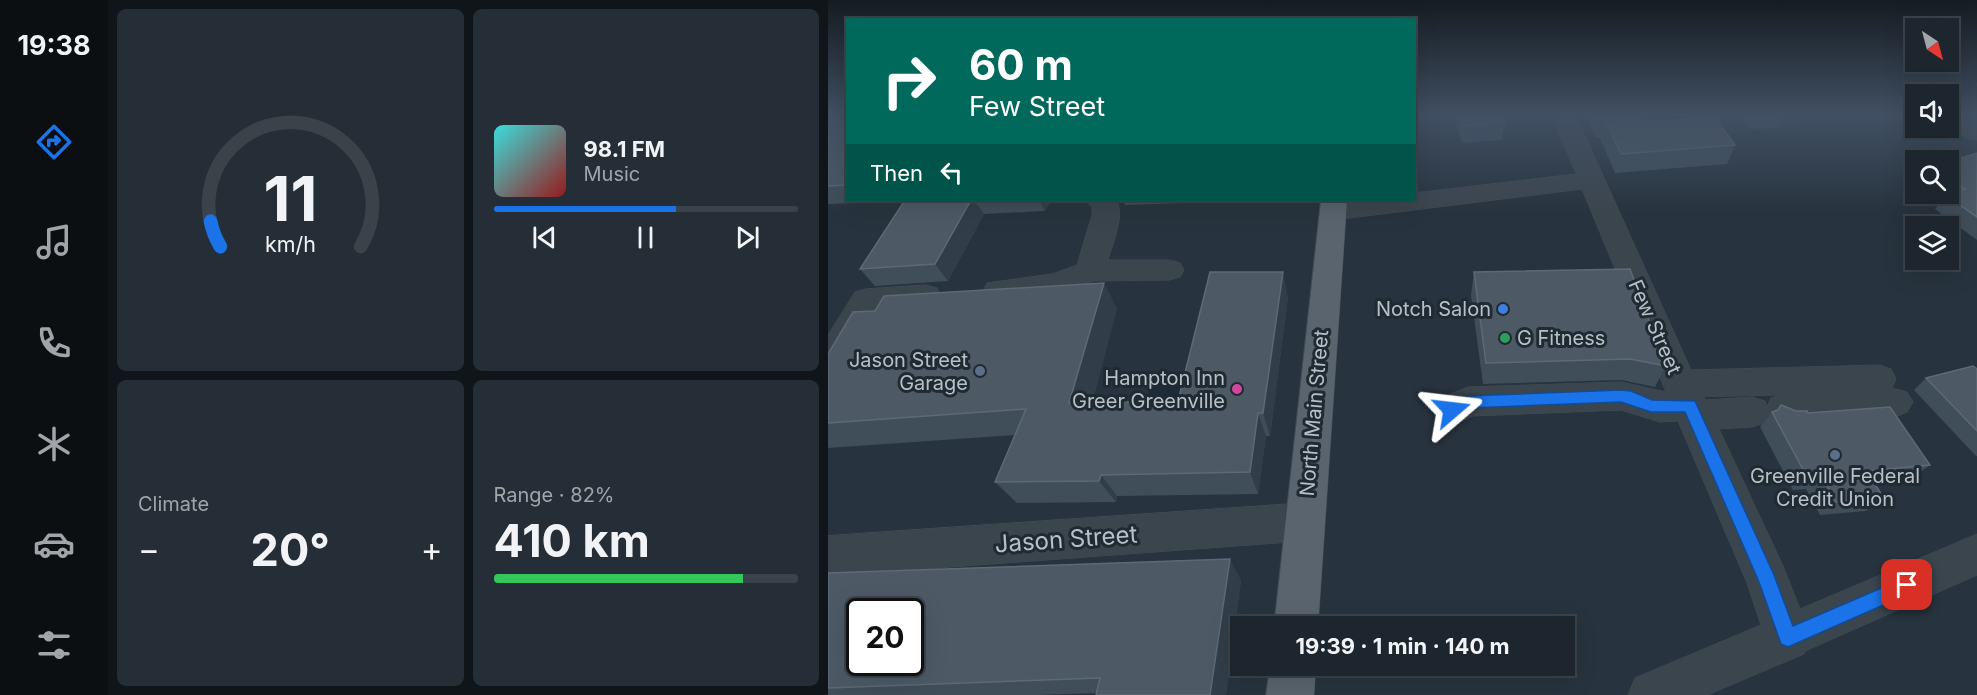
<!DOCTYPE html>
<html lang="en">
<head>
<meta charset="utf-8">
<style>
  body { margin:0; font-family:Inter,sans-serif; background:#252e36; color:#f1f3f6; height:100vh; display:flex; flex-direction:column; font-size:22px; white-space:nowrap }
  * { box-sizing:border-box; margin:0 }
  p { font-size:20px; color:#a0a5aa }
  .icon { flex:none; width:33px; height:33px; fill:none; stroke:currentColor; stroke-width:2; stroke-linecap:round; stroke-linejoin:round }
  .map { position:relative; flex:1; overflow:hidden }
  .panel { display:flex; flex-direction:column; gap:9px; padding:9px; background:#101519; width:720px }
  .panel>* { flex:none }
  .guide { position:absolute; left:18px; top:18px; width:570px; height:183px; border-radius:0px; box-shadow:0 6px 24px #0002,0 0 0 2px #3b434a; background:#00695c; color:#fff; overflow:hidden }
  .needle { width:39px; rotate:144deg }
  .buttons { position:absolute; left:1077px; top:18px; display:grid; gap:12px }
  .buttons a { display:grid; place-items:center; width:54px; height:54px; border-radius:0px; background:#1d262e; box-shadow:0 6px 24px #0002,0 0 0 2px #3b434a; font-size:30px }
  .speed { position:absolute; left:18px; top:598px; display:flex; gap:12px; font-size:30px; font-weight:700; text-align:center }
  .speed>* { display:grid; place-content:center; width:78px; height:78px; border-radius:50%; background:#1d262e; box-shadow:0 6px 24px #0002,0 0 0 2px #3b434a; line-height:1 }
  .speed .limit { border:3px solid #111; border-radius:9px; background:#fff; color:#111 }
  .pin { position:absolute; display:grid; place-items:center; width:51px; height:51px; color:#fff; margin:-26px; border-radius:12px; box-shadow:0 3px 9px #0006 }
  .me { position:absolute; width:66px; margin:-33px; rotate:73deg; stroke-linejoin:round; filter:drop-shadow(0 0 4px #0008) }
  .turn { display:flex; align-items:center; gap:21px; height:126px; padding:0 24px; font-size:27px }
  .turn .icon { width:78px; height:78px; stroke-width:2.5 }
  .turn b { display:block; font-size:42px; line-height:51px }
  .then { display:flex; align-items:center; height:57px; padding:0 24px; background:#0003; gap:12px; font-size:22px }
  .big { font-size:45px; font-weight:700; line-height:1.1 }
  .panel .card { flex:1; display:flex; flex-direction:column; justify-content:center; gap:9px; min-width:0; padding:0 21px; border-radius:9px; background:#252e36 }
  .panel .dial { align-items:center; gap:0 }
  .dial svg { height:156px; overflow:visible; fill:none; stroke:#3b434a; stroke-width:7; stroke-linecap:round; text-anchor:middle }
  .dial text { fill:#f1f3f6; stroke:none }
  .song { display:flex; align-items:center; gap:18px }
  .cover { width:72px; height:72px; border-radius:9px; background:linear-gradient(135deg,hsl(180 70% 55%),hsl(0 70% 35%)) }
  .played { height:6px; border-radius:3px; background:linear-gradient(90deg,#1a73e8 60%,#3b434a 60%) }
  .keys { display:flex; justify-content:space-around; direction:ltr }
  .heat { display:flex; justify-content:space-between; align-items:center; font-size:33px; direction:ltr }
  .charge { height:9px; border-radius:4px; background:linear-gradient(90deg,#34c759 82%,#3b434a 0) }
  .panel .tiles { flex:1; display:grid; gap:9px; grid-template-columns:repeat(2,1fr) }
  .trip { position:absolute; left:402px; top:616px; width:345px; height:60px; border-radius:0px; background:#1d262e; box-shadow:0 6px 24px #0002,0 0 0 2px #3b434a; font-weight:700; line-height:60px; text-align:center }
  main { display:flex; flex:1; min-height:0 }
  .tab-bar { display:flex; flex-direction:column; width:108px; justify-content:space-around; align-items:center; background:#0c0f12; color:#a0a5aa }
  .tab-bar .icon { width:42px; height:42px }
  .tab-bar .current { color:#1a73e8 }
  .tab-bar b { font-size:27px; color:#f1f3f6 }
  .map>svg:first-child { display:block }
  .water { fill:#1b2b3b }
  .lines { fill:none; stroke-linecap:round; stroke-linejoin:round }
  .minor-casing { stroke:#444e57; stroke-width:1 }
  .major-casing { stroke:#444e57; stroke-width:1 }
  .minor { fill:#3b454e; fill-rule:evenodd }
  .major { fill:#59646e; fill-rule:evenodd }
  .wall { fill:#404e5a }
  .shaded-wall { fill:#313e4a }
  .building { fill:#4d5a66; stroke:#5d6a76; stroke-width:1.5; fill-rule:evenodd }
  .route { fill:#1a73e8; stroke:#114b97; stroke-width:1.5 }
  .shop-dot { fill:#3f7fe0; stroke:#202a33; stroke-width:2 }
  .leisure-dot { fill:#2e9e5b; stroke:#202a33; stroke-width:2 }
  .service-dot { fill:#5c6f8a; stroke:#202a33; stroke-width:2 }
  .hotel-dot { fill:#d1479c; stroke:#202a33; stroke-width:2 }
  .labels { text-anchor:middle; dominant-baseline:central; stroke-width:6; stroke-linejoin:round; paint-order:stroke }
  .poi-label { font-size:20px; fill:#b7c0c9; stroke:#202a33; text-anchor:end }
  .street-label { font-size:20px; fill:#b7c0c9; stroke:#202a33 }
  .near-street-label { font-size:24px; fill:#b7c0c9; stroke:#202a33 }
</style>
</head>
<body>
<main>
<nav class="tab-bar">
<b>19:38</b>
<svg class="icon current" aria-label="directions" viewBox="0 0 24 24"><path d="M12 3l9 9-9 9-9-9zM9 14v-3h6M13 9l2 2-2 2"/></svg>
<svg class="icon" aria-label="music" viewBox="0 0 24 24"><path d="M9 18V5l10-2v13"/><circle cx="6" cy="18" r="3"/><circle cx="16" cy="16" r="3"/></svg>
<svg class="icon" aria-label="phone" viewBox="0 0 24 24"><path d="M5 4h4l2 5-3 2q2 4 5 5l2-3 5 2v4C11 20 4 13 5 4z"/></svg>
<svg class="icon" aria-label="climate" viewBox="0 0 24 24"><path d="M12 3v18M4 7l16 10M4 17L20 7"/></svg>
<svg class="icon" aria-label="car" viewBox="0 0 24 24"><path d="M5 17H2v-5l4-1 3-4h7l3 4 3 1v5h-3M9 17h6M6 11h13"/><circle cx="7" cy="17" r="2"/><circle cx="17" cy="17" r="2"/></svg>
<svg class="icon" aria-label="filters" viewBox="0 0 24 24"><path d="M4 7h16M4 17h16"/><circle cx="9" cy="7" r="2"/><circle cx="15" cy="17" r="2"/></svg>
</nav>
<section class="panel">
<div class="tiles">
<div class="card dial"><svg viewBox="0 0 100 80">
<path d="M14 69A42 42 0 1 1 86 69"/>
<path d="M14 69A42 42 0 0 1 9 56" stroke="#1a73e8"/>
<text x="50" y="56" font-size="32" font-weight="700">11</text>
<text x="50" y="72" font-size="11">km/h</text>
</svg></div>
<div class="card">
<div class="song"><i class="cover"></i><div><b>98.1 FM</b><p>Music</p></div></div>
<div class="played"></div>
<div class="keys"><svg class="icon" aria-label="previous" viewBox="0 0 24 24"><path d="M18 5L8 12l10 7zM5 5v14"/></svg><svg class="icon" aria-label="pause" viewBox="0 0 24 24"><path d="M8 5v14M16 5v14"/></svg><svg class="icon" aria-label="next" viewBox="0 0 24 24"><path d="M6 5l10 7-10 7zM19 5v14"/></svg></div>
</div>
<div class="card"><p>Climate</p>
<div class="heat"><a>−</a><b class="big">20°</b><a>+</a></div>
</div>
<div class="card"><p>Range · 82%</p><b class="big">410 km</b><div class="charge"></div></div>
</div>
</section>
<div class="map">
<svg width="1149" height="695" viewBox="0 0 1149 695">
  <rect width="100%" height="100%" fill="#27333e"/>
  <path class="water" d="M322 385H360L354 407 316 408Z"/>
  <g class="lines">
    <defs>
      <path id="minor" d="M724 116H748L863 370 1051 365 1063 369 1068 379 1064 388 1079 392 1085 402 1079 412 1067 417 956 424 943 420 941 414 937 423 924 427 891 429 955 566 972 609 1149 534V575L977 651 976 654 879 695H800L807 678 933 625 919 583 850 421 832 422 793 410 645 416 624 425 611 421 606 410 611 399 640 387 793 382 838 392 754 189 505 220 495 217 491 211 495 205C525 197 556 200 586 200V193L748 174ZM952 395 943 398 939 407 937 401 924 397 877 400 876 397Z
        M1120 116H1139L1149 122V140L1140 138 1120 125Z
        M259 200H288C298 215 284 244 280 260H341L352 263 356 270 352 277 341 280 265 281 240 292 204 300 170 302 159 299 155 291 159 283 224 274 249 265 264 215V208Z
        M98 285 109 288 113 296 109 304 98 307 47 311 12 372 0 376V335L27 292 38 289Z
        M476 503 490 509 496 522 490 535 476 541 0 576V536Z"/>
      <path id="major" d="M493 200H519L490 627H446Z
        M442 666H488L486 695H438Z"/>
    </defs>
    <use href="#minor" class="minor-casing"/>
    <use href="#major" class="major-casing"/>
    <use href="#minor" class="minor"/>
    <use href="#major" class="major"/>
  </g>
  <path class="wall" d="M625 116H674L677 122 674 140 634 143Z
    M758 116H813L817 122 907 145 899 164 787 173 772 138H769Z
    M912 116H1000L950 128 923 129Z
    M20 118V200H223L217 211 156 214 120 281 47 286 32 269 76 201 0 204V119Z
    M1149 153V240L1107 209 1116 198 1110 194H1120V162Z
    M295 200H385V202L297 205Z
    M646 272 838 366 827 387 793 380 655 384 643 295Z
    M460 297 442 436H438L430 494 289 496 288 502 189 503 167 482 187 435 0 448V354L47 311 289 308 264 403 350 401Z
    M1149 369V456H1148L1086 390 1098 378Z
    M953 405 968 411 980 413 1102 465 1083 479 1046 482 1055 497 1038 511 992 515 978 489 965 490 932 427 944 412 949 411Z
    M0 573 413 580 398 695H268L269 693 209 695H0Z"/>
  <path class="shaded-wall" d="M956 116H1000L950 128Z
    M143 200H146L156 214 120 281 107 264Z
    M211 200H223L217 211Z
    M455 272 460 297 442 436 435 413Z
    M276 283 289 308 258 426 241 403Z
    M430 413 438 436 430 494 422 472Z
    M273 475 289 496 288 502 271 481Z
    M402 559 413 580 398 695H382Z"/>
  <path class="building" d="M632 116H674L677 122 635 126Z
    M772 116H813L817 122 887 117 907 145 793 154 777 119H774Z
    M20 118V185L0 186V119Z
    M1149 153V217L1118 195 1137 189 1120 179V162Z
    M77 200H143L107 264 32 269Z
    M802 269 838 366 802 359 658 363 646 272Z
    M382 272H455L435 413H430L422 472 273 475 271 481 167 482 198 409 0 423V354L25 312 47 311 56 296 276 283 241 403 350 401Z
    M1145 366 1149 369V431L1098 378Z
    M953 405 968 411H979L980 413 1062 407 1102 465 1039 471 1055 497 1008 502 993 475 979 477 944 412 950 410Z
    M402 559 382 695H268L272 678 0 688V573ZM32 612H82V663H32Z"/>
  <linearGradient id="sky" x2="0" y2="1"><stop stop-color="#151c22"/><stop offset="0.54" stop-color="#415063"/><stop offset="1" stop-color="#415063" stop-opacity="0"/></linearGradient>
  <rect width="1149" height="213" fill="url(#sky)"/>
  <path class="route" d="M793 390 803 391 824 400 867 401 946 575 965 626 1079 577 1085 579 1088 585 1085 592 960 647 953 644 931 582 857 412H823L793 402 642 408 624 416 619 415 617 410 619 406 640 396Z"/>
  <circle class="shop-dot" cx="675" cy="309" r="6"/>
  <circle class="leisure-dot" cx="677" cy="338" r="6"/>
  <g class="service-dot">
    <circle cx="152" cy="371" r="6"/>
    <circle cx="1007" cy="455" r="6"/>
  </g>
  <circle class="hotel-dot" cx="409" cy="389" r="6"/>
  <g class="labels">
    <g class="poi-label">
      <text x="663" y="309">Notch Salon</text>
      <text x="689" y="338" text-anchor="start">G Fitness</text>
      <text x="140" y="360">Jason Street<tspan x="140" dy="23">Garage</tspan></text>
      <text x="397" y="378">Hampton Inn<tspan x="397" dy="23">Greer Greenville</tspan></text>
      <text x="1007" y="476" text-anchor="middle">Greenville Federal<tspan x="1007" dy="23">Credit Union</tspan></text>
    </g>
    <g class="street-label">
      <text transform="translate(827 327) rotate(66)">Few Street</text>
      <text transform="translate(486 413) rotate(-85)">North Main Street</text>
    </g>
    <g class="near-street-label">
      <text transform="translate(238 539) rotate(-4)">Jason Street</text>
    </g>
  </g>
</svg>
<div class="buttons">
<a><svg class="needle" viewBox="-14 -14 28 28"><path d="M0-13l5 13h-10z" fill="#e53935"/><path d="M0 13l5-13h-10z" fill="#a0a5aa"/></svg></a>
<a><svg class="icon" aria-label="sound" viewBox="0 0 24 24"><path d="M4 9h4l5-4v14l-5-4H4zM17 9q2 3 0 6"/></svg></a>
<a><svg class="icon" aria-label="search" viewBox="0 0 24 24"><circle cx="10" cy="10" r="6"/><path d="M15 15l6 6"/></svg></a>
<a><svg class="icon" aria-label="layers" viewBox="0 0 24 24"><path d="M12 4l9 5-9 5-9-5zM3 14l9 5 9-5"/></svg></a>
</div>
<div class="speed"><div class="limit">20</div></div>
<div class="pin" style="left:1079px;top:585px;background:#d93025"><svg class="icon" aria-label="arrive" viewBox="0 0 24 24"><path d="M6 21V4h12l-3 4 3 4H6"/></svg></div>
<svg class="me" style="left:624px;top:410px" viewBox="-20 -20 40 40"><path d="M0-17L14 15 0 8-14 15z" fill="#1a73e8" stroke="#fff" stroke-width="4"/></svg>
<div class="trip">19:39 · 1 min · 140 m</div>
<div class="guide">
<div class="turn"><svg class="icon" aria-label="right" viewBox="0 0 24 24"><path d="M7 20v-9h11M14 6l5 5-5 5"/></svg><div><b>60 m</b>Few Street</div></div>
<div class="then">Then<svg class="icon" aria-label="left" viewBox="0 0 24 24"><path d="M17 20v-9H6M10 6l-5 5 5 5"/></svg></div>
</div>
</div>
</main>
</body>
</html>
